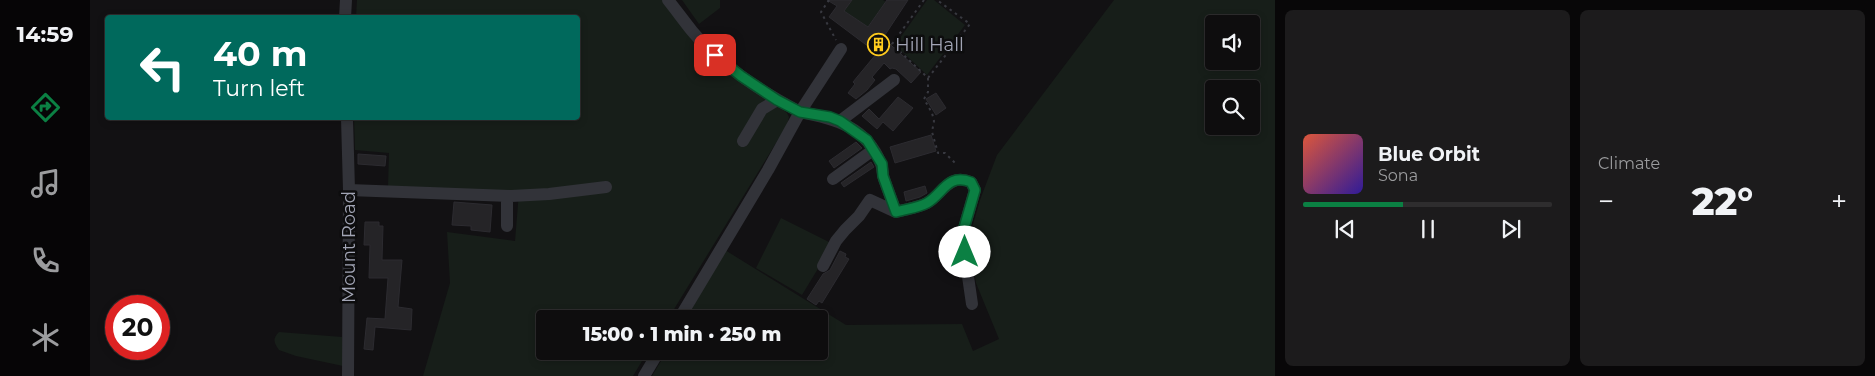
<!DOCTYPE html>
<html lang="en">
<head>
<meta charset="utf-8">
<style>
  body { margin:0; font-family:Montserrat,sans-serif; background:#1c1b1c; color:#f1f3f6; height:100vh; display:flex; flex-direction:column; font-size:19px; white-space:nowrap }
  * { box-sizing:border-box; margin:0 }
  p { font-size:16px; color:#9b9c9e }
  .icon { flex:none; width:28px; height:28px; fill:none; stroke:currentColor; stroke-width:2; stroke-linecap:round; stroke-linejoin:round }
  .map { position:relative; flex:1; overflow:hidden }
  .side { display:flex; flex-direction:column; gap:10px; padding:10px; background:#080708; width:600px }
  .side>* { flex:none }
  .banner { position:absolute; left:15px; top:15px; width:475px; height:105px; border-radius:5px; box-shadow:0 2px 8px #0003,0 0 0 1px #2e2d2e; background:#00695c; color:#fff; overflow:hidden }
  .buttons { position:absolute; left:1115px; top:15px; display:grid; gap:10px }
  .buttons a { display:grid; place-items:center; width:55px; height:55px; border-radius:5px; background:#0e0d0e; box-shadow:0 2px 8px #0003,0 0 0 1px #2e2d2e; font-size:25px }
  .speed { position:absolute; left:15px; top:295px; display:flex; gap:10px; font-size:25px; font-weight:700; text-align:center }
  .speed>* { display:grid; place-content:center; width:65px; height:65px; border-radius:50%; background:#0e0d0e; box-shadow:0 2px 8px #0003,0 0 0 1px #2e2d2e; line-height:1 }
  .speed .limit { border:8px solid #d22; background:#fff; color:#111 }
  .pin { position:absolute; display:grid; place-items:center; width:42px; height:42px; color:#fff; margin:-21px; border-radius:10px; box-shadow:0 2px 8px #0006 }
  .me { position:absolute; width:55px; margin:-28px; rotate:0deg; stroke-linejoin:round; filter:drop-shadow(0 0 4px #0008) }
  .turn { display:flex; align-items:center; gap:18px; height:105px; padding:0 25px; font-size:22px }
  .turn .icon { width:65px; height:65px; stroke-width:2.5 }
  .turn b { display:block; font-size:35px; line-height:42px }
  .big { font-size:38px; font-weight:800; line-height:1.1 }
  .side .widget { flex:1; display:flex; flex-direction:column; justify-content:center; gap:8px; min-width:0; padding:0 18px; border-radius:8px; background:#1c1b1c }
  .song { display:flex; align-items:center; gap:15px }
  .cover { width:60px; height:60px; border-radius:8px; background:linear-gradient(135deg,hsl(10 70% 55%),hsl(250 70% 35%)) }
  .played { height:5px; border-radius:2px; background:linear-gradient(90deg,#0b8043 40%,#2e2d2e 40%) }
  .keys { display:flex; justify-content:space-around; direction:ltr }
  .heat { display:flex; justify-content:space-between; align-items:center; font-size:28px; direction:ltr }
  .side .tiles { flex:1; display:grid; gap:10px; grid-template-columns:repeat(2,1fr) }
  .trip { position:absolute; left:446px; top:310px; width:292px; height:50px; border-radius:5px; background:#0e0d0e; box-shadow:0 2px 8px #0003,0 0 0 1px #2e2d2e; font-weight:800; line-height:50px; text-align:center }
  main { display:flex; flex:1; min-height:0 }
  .menu { display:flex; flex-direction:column; width:90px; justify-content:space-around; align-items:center; background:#060506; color:#9b9c9e }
  .menu .icon { width:35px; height:35px }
  .menu .current { color:#0b8043 }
  .menu b { font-size:22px; color:#f1f3f6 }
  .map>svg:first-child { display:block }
  .green { fill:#171e19; fill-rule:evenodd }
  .building { fill:#252427; stroke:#2c2b30 }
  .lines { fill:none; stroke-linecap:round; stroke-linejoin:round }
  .path { stroke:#383940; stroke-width:2; stroke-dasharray:2.5 4; stroke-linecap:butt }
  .minor { stroke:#323339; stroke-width:12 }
  .route-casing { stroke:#07532c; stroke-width:12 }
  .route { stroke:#0b8043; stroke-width:9 }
  .labels { text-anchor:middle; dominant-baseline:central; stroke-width:5; stroke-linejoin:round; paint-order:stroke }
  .poi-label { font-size:18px; fill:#a2a5b5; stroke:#0d0d0e; text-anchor:start }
  .street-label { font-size:18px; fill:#a2a5b5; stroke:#0d0d0e }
</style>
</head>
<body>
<main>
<nav class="menu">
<b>14:59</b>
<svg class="icon current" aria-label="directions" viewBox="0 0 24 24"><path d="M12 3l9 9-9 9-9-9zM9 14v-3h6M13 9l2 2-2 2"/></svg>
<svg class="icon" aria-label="music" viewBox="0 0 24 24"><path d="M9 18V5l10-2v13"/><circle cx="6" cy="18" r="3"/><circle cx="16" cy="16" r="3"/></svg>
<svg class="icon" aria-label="phone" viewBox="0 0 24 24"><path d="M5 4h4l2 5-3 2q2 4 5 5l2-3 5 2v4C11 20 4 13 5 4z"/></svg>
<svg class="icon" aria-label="climate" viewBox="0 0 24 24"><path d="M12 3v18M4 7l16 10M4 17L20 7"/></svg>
</nav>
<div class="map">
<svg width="1185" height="376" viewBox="0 0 1185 376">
  <rect width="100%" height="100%" fill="#121113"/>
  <path class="green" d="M267 0H575L697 113 699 117 697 125 578 319H455V351H558L543 376H333L360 283 357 232 425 241 429 192 298 187 299 153 265 150 264 118H488V18L266 17Z
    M592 0H630V8L609 24Z
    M762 0H793L796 2 778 27 754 11Z
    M837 0H844L875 25 837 75 805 45Z
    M1024 0H1185V376H562L577 351H730V319H596L635 250 756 325 872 324 883 351 909 339 886 283 879 238 890 200 907 155ZM1124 24H1161V61H1124ZM1124 89H1161V126H1124Z
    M691 218 743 244 712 295 666 268Z
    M189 332 252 337 253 366 206 356 189 350C184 343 182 339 189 332Z"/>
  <path class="building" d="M737 0H762L754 11 778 27 797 0H818L793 38 831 72 821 83 806 69 802 68 800 69 794 63 782 77 785 80 777 90 766 99 758 93 765 84 763 82 787 53 739 17 747 6Z
    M846 93 856 108 846 115 836 99Z
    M808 97 823 108 803 131 793 122 787 129 772 116 779 109 789 119Z
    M841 135 846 151 805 163 800 147Z
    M766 142 772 148 744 168 739 161Z
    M268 154 296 156 295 166 268 164Z
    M781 162 784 167 754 187 751 183Z
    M835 186 837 193 830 197 816 201 814 192Z
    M364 202 402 205 400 232 381 230V226L362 225Z
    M275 222H289V226H293L292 260H312L308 307 322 309 321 330 285 327 283 350 274 349 277 318 295 319 298 278H279L280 245H274Z
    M750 251 756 254 755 257 759 259 732 303 729 301 726 305 717 299 733 274 740 270Z"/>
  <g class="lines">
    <path class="path" d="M739 0 731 12 746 40
      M834 0 802 44 838 78 880 24 847 0
      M838 78V92L834 99 842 113 844 121 842 132 848 153H855L866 164"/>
    <path class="minor" d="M578 0C586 10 594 21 602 31 631 66 670 91 710 112L751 49
      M255 18 256 0
      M257 118 259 190 258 376
      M750 121 804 80
      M653 141 672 109 687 100
      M743 179 783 150
      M259 190 421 196 459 194 516 187
      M417 196V226
      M733 266 746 241 755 230 769 216 780 200 806 212C816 209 828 208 837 203 853 194 858 173 881 182L885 190 872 235 882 304
      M589 319 678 170 710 112C744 118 777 127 791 164 793 168 792 174 794 179 798 190 802 201 806 212
      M554 376 569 351"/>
  </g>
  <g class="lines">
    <defs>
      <path id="route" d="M625 55 651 76 687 100 710 112 740 117 750 121 777 140 792 164 793 176 806 212C816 209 828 208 837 203 853 194 857 173 881 182L885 190 872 235 875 252"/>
    </defs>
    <use href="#route" class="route-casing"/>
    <use href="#route" class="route"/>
  </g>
  <defs>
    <symbol id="building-ring" viewBox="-11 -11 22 22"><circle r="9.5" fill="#0d0d0e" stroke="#ffcb1e" stroke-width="1.5"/><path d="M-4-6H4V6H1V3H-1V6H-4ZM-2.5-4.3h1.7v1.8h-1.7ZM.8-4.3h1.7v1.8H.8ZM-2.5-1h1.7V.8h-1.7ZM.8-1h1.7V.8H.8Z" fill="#ffcb1e"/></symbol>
  </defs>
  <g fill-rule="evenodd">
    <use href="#building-ring" x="776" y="32" width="25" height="25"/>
  </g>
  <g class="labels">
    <g class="poi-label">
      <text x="805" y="45">Hill Hall</text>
    </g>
    <g class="street-label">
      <text transform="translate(259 247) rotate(-90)">Mount Road</text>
    </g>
  </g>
</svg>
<div class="buttons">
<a><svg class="icon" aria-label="sound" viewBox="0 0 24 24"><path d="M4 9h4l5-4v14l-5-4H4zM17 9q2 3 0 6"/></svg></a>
<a><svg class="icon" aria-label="search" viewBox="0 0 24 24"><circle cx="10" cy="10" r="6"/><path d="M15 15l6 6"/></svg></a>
</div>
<div class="speed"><div class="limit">20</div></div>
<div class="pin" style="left:625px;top:55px;background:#d93025"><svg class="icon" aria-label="arrive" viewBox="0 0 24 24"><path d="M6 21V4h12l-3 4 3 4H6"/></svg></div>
<svg class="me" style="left:875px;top:252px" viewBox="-20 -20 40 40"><circle r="19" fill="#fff"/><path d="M0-13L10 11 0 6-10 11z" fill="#0b8043"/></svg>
<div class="trip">15:00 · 1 min · 250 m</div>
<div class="banner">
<div class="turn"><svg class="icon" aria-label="left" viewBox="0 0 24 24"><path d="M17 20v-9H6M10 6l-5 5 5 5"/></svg><div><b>40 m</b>Turn left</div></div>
</div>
</div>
<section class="side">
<div class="tiles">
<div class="widget">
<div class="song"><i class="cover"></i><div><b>Blue Orbit</b><p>Sona</p></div></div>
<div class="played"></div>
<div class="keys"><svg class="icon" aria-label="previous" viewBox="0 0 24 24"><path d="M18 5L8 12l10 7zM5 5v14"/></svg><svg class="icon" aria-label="pause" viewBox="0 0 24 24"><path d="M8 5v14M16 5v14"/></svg><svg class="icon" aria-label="next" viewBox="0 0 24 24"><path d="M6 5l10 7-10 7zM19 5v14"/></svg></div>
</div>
<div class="widget"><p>Climate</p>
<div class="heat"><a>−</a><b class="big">22°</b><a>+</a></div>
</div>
</div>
</section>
</main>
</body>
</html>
